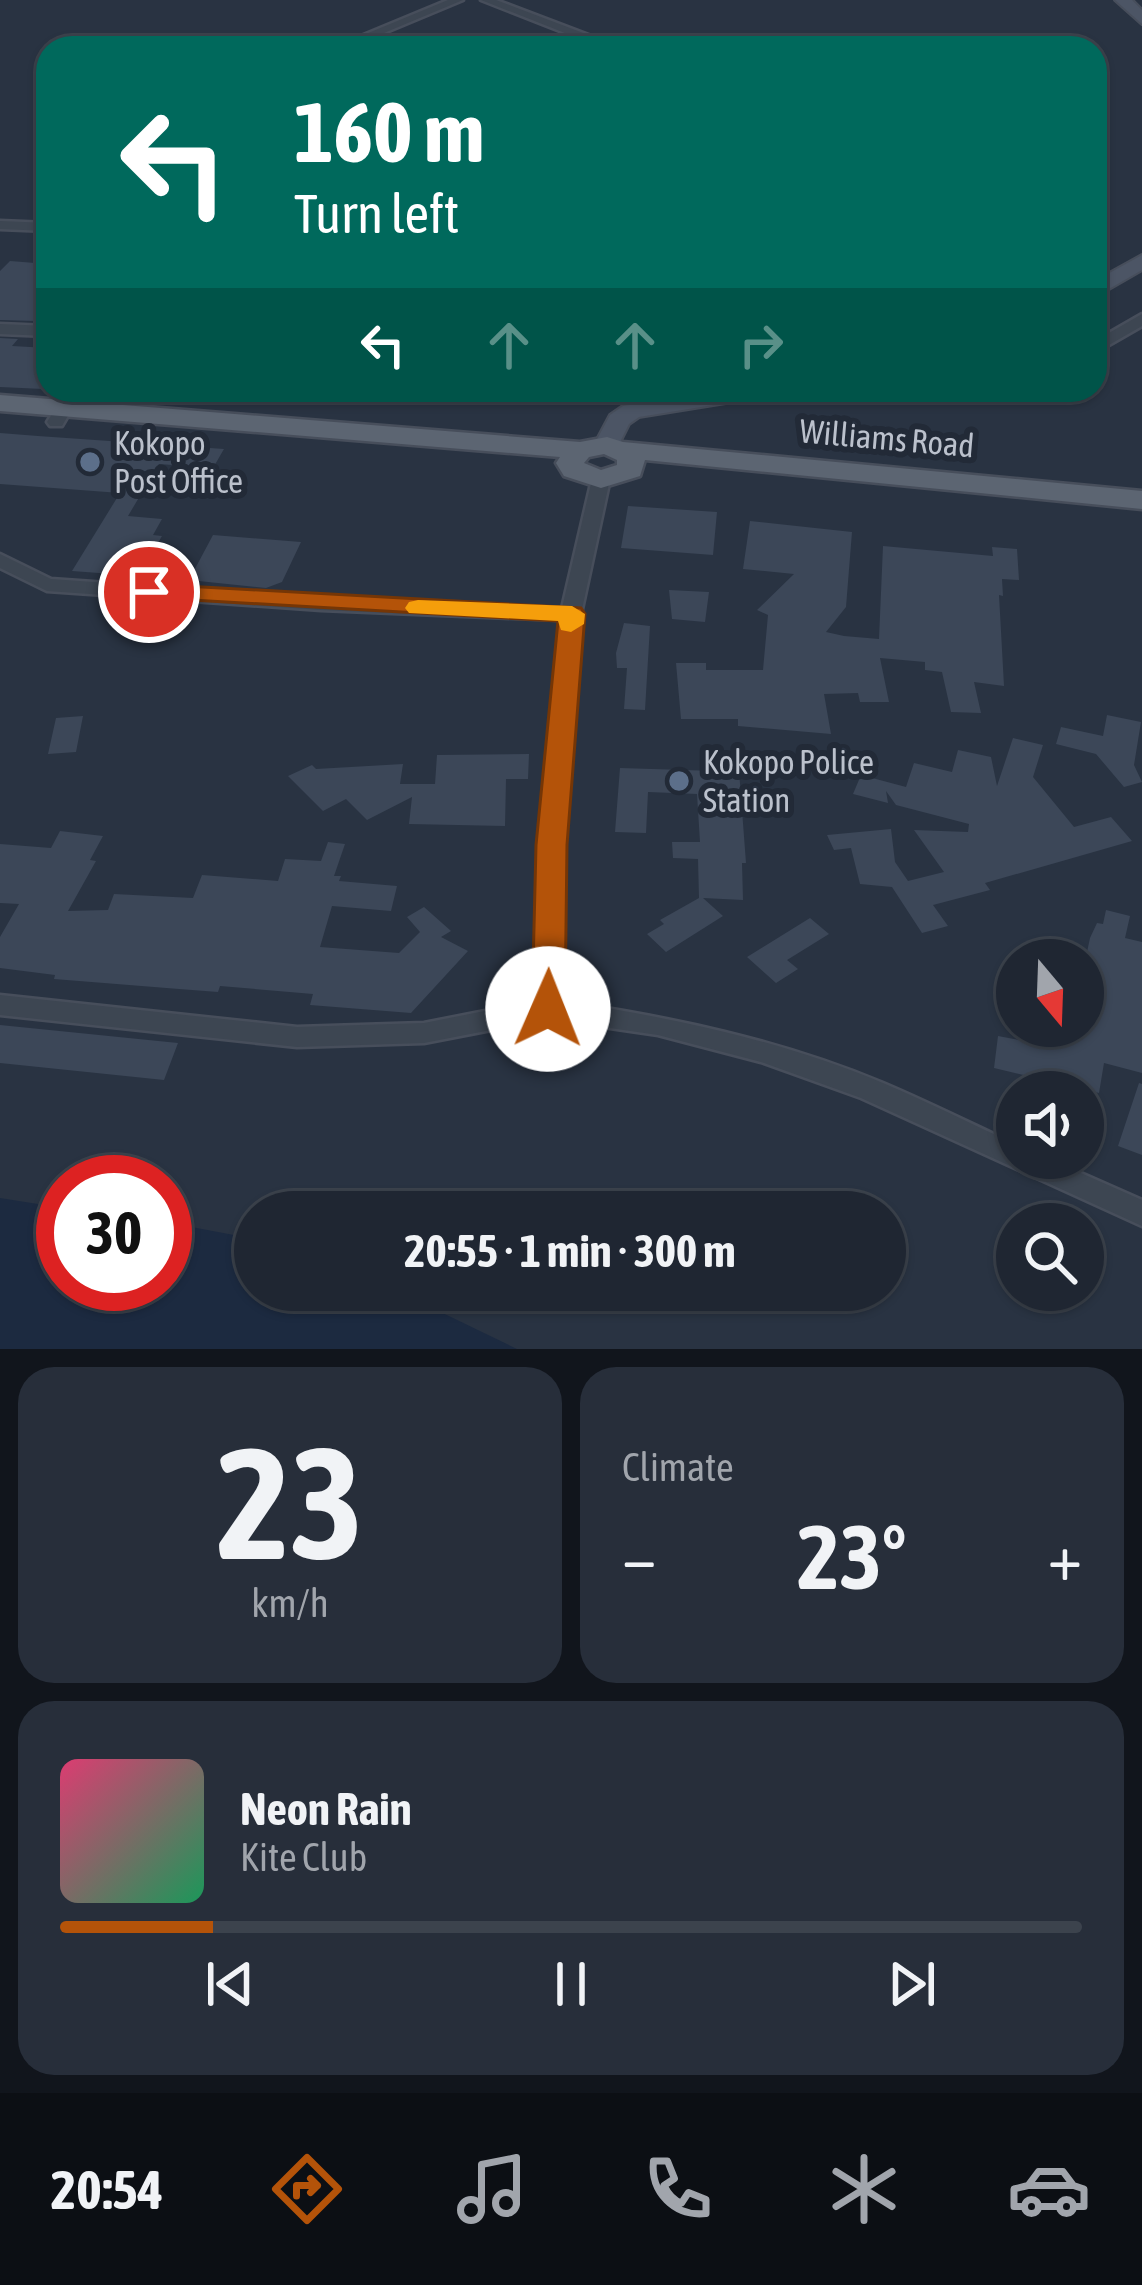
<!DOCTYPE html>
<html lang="en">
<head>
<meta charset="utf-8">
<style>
  body { margin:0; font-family:"Asap Condensed",sans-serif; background:#272e3a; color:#f1f3f6; height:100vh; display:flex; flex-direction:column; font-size:45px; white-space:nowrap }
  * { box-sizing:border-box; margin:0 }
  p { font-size:39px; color:#a1a5ac }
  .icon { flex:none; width:66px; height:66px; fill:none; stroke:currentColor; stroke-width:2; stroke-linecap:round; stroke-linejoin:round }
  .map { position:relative; height:1349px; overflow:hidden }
  .drawer { display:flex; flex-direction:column; gap:18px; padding:18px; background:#11151c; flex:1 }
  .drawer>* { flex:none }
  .guide { position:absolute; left:36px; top:36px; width:1071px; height:366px; border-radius:36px; box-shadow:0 3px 9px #0004,0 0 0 3px #3c434d; background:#00695c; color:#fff; overflow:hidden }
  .needle { width:78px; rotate:161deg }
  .fabs { position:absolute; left:996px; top:939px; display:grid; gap:24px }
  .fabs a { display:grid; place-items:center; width:108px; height:108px; border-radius:50%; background:#1f2632; box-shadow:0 3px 9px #0004,0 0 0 3px #3c434d; font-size:60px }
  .speed { position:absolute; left:36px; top:1155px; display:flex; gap:24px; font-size:60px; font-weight:700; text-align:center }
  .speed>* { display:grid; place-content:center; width:156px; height:156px; border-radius:50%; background:#1f2632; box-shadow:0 3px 9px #0004,0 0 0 3px #3c434d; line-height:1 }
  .speed .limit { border:18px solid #d22; background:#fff; color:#111 }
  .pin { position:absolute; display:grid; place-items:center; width:102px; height:102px; color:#fff; margin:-51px; border:6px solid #fff; border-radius:50%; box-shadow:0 3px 12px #0007 }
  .me { position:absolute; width:132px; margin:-66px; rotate:1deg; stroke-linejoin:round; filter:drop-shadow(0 0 9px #0008) }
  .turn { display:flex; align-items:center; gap:42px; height:252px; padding:0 60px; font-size:54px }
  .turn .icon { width:156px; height:156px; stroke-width:2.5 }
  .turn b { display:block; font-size:84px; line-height:102px }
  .lanes { display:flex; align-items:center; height:114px; padding:0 60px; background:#0003; justify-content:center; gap:60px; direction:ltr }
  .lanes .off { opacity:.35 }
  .big { font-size:90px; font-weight:700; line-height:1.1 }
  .drawer .tile { flex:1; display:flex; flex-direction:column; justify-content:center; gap:18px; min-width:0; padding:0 42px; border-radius:36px; background:#272e3a }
  .drawer .dial { align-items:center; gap:0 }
  .dial b { font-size:156px; line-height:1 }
  .song { display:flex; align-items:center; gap:36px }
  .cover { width:144px; height:144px; border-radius:18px; background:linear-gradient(135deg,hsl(340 70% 55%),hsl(150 70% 35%)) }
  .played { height:12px; border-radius:6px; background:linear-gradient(90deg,#b45309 15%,#3c434d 15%) }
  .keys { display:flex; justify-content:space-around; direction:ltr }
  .heat { display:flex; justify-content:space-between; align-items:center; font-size:66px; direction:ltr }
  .drawer .tiles { flex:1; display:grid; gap:18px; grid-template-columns:1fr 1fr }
  .tile:last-child { grid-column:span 2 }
  .trip { position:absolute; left:234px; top:1191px; width:672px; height:120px; border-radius:60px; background:#1f2632; box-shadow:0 3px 9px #0004,0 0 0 3px #3c434d; font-weight:700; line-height:120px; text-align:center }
  .tabs { display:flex; height:192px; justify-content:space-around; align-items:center; background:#0c0f14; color:#a1a5ac }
  .tabs .icon { width:84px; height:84px }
  .tabs .on { color:#b45309 }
  .tabs b { font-size:54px; color:#f1f3f6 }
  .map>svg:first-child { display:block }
  .water { fill:#1c2a40 }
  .building { fill:#3c4758 }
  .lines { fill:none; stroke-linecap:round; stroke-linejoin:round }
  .street-casing { stroke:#474e5b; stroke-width:5 }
  .secondary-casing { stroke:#474e5b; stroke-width:4 }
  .primary-casing { stroke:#474e5b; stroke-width:5 }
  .street { fill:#3d4652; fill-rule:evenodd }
  .secondary { fill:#4c5565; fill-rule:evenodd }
  .primary { fill:#5c6572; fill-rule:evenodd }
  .route { fill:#b45309; stroke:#753606; stroke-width:3 }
  .slow { fill:#f59e0b }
  .service-dot { fill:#5c6f8a; stroke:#222a37; stroke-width:4.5 }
  .labels { text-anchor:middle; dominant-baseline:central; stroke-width:12; stroke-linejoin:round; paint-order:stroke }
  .street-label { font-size:33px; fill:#bbc1cc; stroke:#222a37 }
  .poi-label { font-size:33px; fill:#bbc1cc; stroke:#222a37; text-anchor:start }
</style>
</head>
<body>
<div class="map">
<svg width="1142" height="1349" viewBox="0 0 1142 1349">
  <rect width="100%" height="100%" fill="#293342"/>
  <path class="water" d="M0 1198 63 1208V1284H165V1222L255 1239V1290H395L517 1349H0Z"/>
  <path class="building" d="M10 261 48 264V307L35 321 0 320V271Z
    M0 338 18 339 12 346 48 348V381L43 389 0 387Z
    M0 433 38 436 224 449 213 468 159 464 128 516 162 519 153 535 162 536 139 576 72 571 120 493 0 484Z
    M628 506 717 512 713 555 621 548Z
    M750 521 852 532 846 607 826 632 844 636 879 639 883 546 993 556 992 547 1017 549 1019 580 1002 579 1003 596 999 595 1004 686 974 682 981 713 951 712 942 672 925 670V662L880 658 889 702H860L858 693 824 694 831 734 738 726V719H681L676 663H706V670H763L768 615 757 610 794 574 743 569Z
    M213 535 301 542 282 582 266 588 189 580Z
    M669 590 709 592 705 622 672 619Z
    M624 623 650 626 645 710 624 709 627 668H617L616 653Z
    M1107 715 1141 722 1134 765 1142 782 1124 787 1096 754 1056 744 1061 727 1103 736Z
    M83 716 76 752 48 754 56 718Z
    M1013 738 1043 745 1033 777 1074 827 1111 817 1132 841 985 883 990 890 933 905 948 926 922 933 892 887 860 884 851 848 834 850 827 835 891 829 895 862 908 881 944 872 914 830 968 832 969 824 896 805 886 791 888 803 853 794 861 775 906 787 914 763 952 772 958 750 991 757 997 786Z
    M529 754 528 779H506L505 826 409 824 412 797 367 820 346 799 323 811 288 776 312 765 316 769 403 764 400 784H435L437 755Z
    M716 756 738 757 746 863H742L743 900 703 898 723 916 666 952 647 934 664 924 660 920 699 898 698 859 673 858 672 842H700L697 794 648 792 646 833 615 832 620 768 716 771Z
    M60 831 103 836 90 860 96 861 68 911 108 910 114 894 193 898 202 875 278 881 285 859 321 861 328 842 345 844 334 876H341L339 881 397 886 391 911 332 906 320 947 399 953 420 932 407 917 424 907 451 931 441 937 468 951 411 1013 310 1005 313 994 220 986 218 992 179 989 54 979 55 975 0 968V937L19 904 0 903V844L51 848Z
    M1106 910 1130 916 1125 938 1142 942V1073L1104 1063 1099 1093 994 1068 998 1036 1056 1047 1060 1026H1083V971L1090 938 1097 923 1103 924Z
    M810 918 829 934 787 960 798 969 776 983 747 957Z
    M0 1025 178 1043 164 1080 0 1063Z
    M1139 1083 1142 1084V1155L1118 1146Z"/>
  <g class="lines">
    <defs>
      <path id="street" d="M448 0H463L348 48H332Z
        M481 0H496L623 48C608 48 593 39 580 39 565 40 552 48 536 48L570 35Z
        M0 221 48 223V231L0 229Z
        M1142 314V326L1095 353V341Z
        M0 324 48 326V336L0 334Z
        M67 390H83L62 426H50L47 422Z
        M601 474 610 479 581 614 563 845 561 1001C671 1017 780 1040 883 1083 928 1102 972 1124 1017 1145V1158H1047L1142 1200V1226L861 1098 761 1062 658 1035 548 1019 424 1043 297 1047 0 1015V995L297 1027 424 1023 535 1001 539 845 560 620 321 610 47 591 0 568V554L51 579 321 598 562 608 592 479Z"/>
      <path id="secondary" d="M1115 0H1132L1142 10V24Z
        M1142 255V270L1095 297V281Z
        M718 390H775L763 397 639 417 629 424 616 450H598L594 445 610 415 623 406Z"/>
      <path id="primary" d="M0 395 580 442 607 437 623 442 1142 491V509L645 460 640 476 601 488 564 476 556 463 560 457 0 411ZM604 454 617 460V465L601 470 584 463 589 457Z"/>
    </defs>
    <use href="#street" class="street-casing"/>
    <use href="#secondary" class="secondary-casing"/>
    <use href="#primary" class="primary-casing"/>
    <use href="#street" class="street"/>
    <use href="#secondary" class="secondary"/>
    <use href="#primary" class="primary"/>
  </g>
  <path class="route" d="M149 584 581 608 585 614 567 845 565 1009 560 1018 548 1022 536 1018 532 1009 536 845 558 621 140 597 136 592 140 586Z"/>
  <path class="slow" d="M418 600 572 606 585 614 584 624 571 632 561 630 558 621 409 613 405 608 409 602Z"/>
  <g class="service-dot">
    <circle cx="90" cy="462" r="12"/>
    <circle cx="679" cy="781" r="12"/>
  </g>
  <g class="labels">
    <g class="street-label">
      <text transform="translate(887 438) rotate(5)">Williams Road</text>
    </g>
    <g class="poi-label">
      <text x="114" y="443">Kokopo<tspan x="114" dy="38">Post Office</tspan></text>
      <text x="703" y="762">Kokopo Police<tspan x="703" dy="38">Station</tspan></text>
    </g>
  </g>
</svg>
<div class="fabs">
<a><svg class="needle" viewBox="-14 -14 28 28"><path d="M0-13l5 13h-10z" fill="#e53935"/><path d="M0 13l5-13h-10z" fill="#a1a5ac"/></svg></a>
<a><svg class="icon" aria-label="sound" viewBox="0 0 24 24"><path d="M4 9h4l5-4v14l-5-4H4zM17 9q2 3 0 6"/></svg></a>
<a><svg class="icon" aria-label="search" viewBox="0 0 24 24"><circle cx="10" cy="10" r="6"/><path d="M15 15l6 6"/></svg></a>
</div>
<div class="speed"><div class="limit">30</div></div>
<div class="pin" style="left:149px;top:592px;background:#d93025"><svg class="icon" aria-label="arrive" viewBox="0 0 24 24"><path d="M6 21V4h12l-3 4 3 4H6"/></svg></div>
<svg class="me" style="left:548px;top:1009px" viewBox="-20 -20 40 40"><circle r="19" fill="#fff"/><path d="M0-13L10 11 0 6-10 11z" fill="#b45309"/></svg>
<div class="trip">20:55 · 1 min · 300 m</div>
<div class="guide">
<div class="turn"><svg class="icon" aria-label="left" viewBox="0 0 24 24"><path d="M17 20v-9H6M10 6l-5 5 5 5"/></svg><div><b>160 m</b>Turn left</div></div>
<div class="lanes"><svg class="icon" aria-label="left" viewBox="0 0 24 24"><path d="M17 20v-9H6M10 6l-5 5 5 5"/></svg><svg class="icon off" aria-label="ahead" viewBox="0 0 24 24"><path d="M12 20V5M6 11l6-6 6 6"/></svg><svg class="icon off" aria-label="ahead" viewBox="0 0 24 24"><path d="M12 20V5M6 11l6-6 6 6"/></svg><svg class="icon off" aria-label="right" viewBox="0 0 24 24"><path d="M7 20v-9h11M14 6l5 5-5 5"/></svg></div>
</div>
</div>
<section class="drawer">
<div class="tiles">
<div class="tile dial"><b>23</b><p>km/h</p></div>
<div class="tile"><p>Climate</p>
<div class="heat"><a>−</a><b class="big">23°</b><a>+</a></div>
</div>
<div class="tile">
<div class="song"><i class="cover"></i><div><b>Neon Rain</b><p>Kite Club</p></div></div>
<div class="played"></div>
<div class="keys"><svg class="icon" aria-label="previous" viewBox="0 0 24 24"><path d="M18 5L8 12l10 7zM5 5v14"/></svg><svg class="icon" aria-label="pause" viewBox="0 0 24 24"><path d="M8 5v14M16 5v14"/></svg><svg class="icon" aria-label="next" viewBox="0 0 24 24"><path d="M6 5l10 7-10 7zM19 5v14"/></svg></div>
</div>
</div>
</section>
<nav class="tabs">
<b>20:54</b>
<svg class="icon on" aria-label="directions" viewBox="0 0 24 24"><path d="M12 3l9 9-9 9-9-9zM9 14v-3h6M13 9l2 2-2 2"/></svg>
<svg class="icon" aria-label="music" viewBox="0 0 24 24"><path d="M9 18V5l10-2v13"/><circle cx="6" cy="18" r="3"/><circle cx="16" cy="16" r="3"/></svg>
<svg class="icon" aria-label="phone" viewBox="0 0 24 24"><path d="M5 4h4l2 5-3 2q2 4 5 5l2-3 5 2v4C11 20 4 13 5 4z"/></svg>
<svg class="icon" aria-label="climate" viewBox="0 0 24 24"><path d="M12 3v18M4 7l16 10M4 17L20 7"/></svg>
<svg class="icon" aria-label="car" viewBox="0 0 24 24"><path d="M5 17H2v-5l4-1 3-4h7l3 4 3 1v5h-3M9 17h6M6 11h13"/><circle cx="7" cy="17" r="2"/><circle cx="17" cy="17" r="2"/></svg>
</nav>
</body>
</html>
